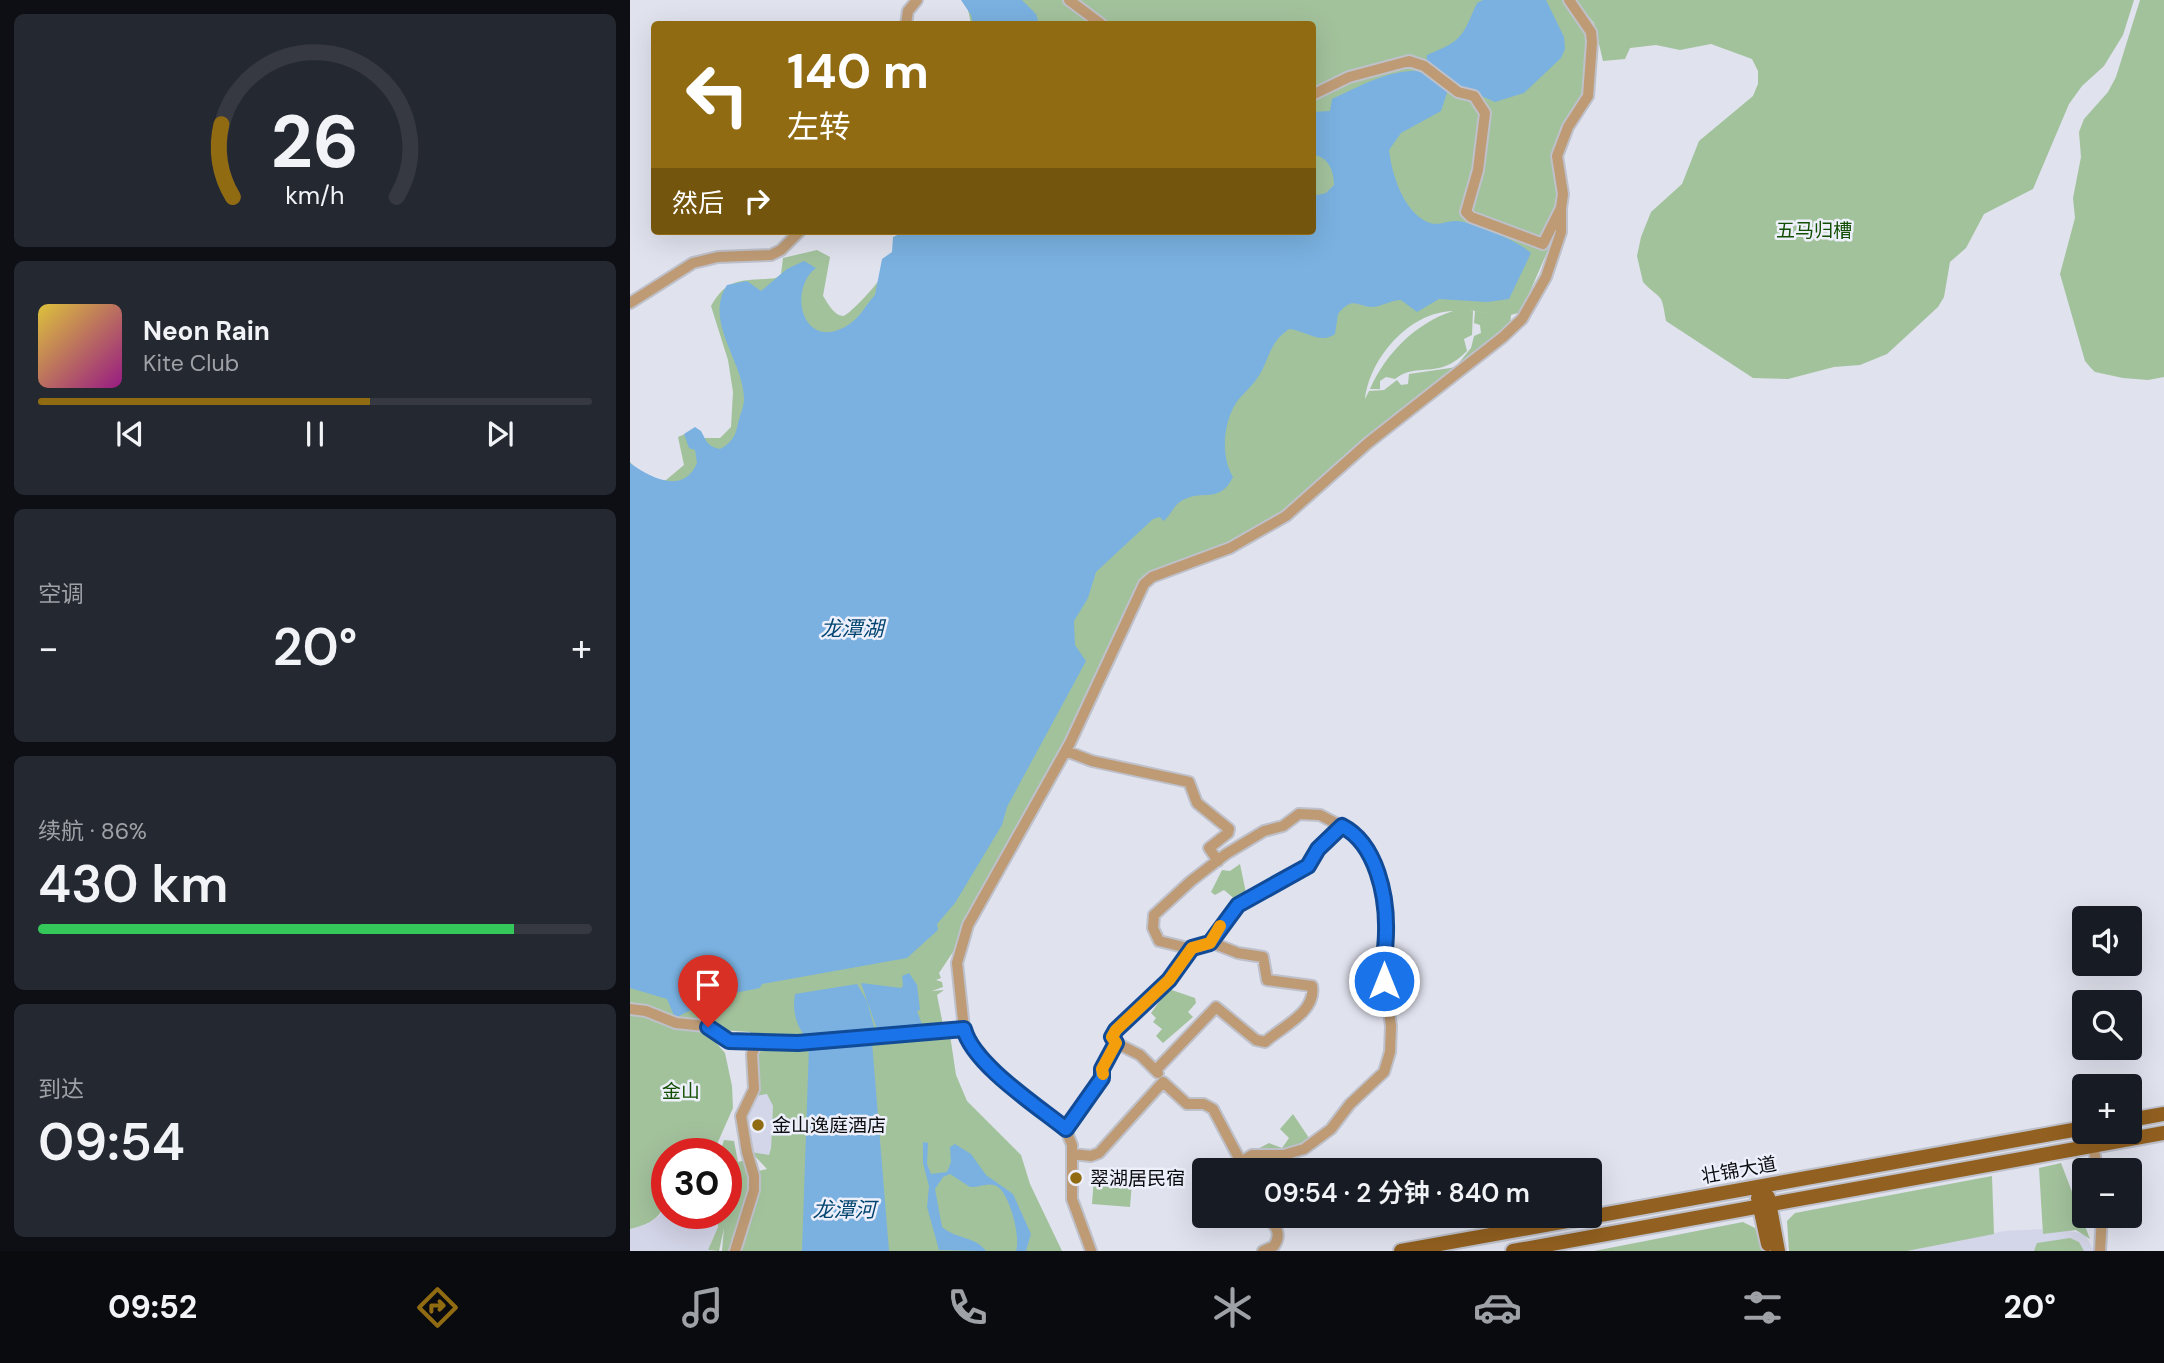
<!DOCTYPE html>
<html lang="zh">
<head>
<meta charset="utf-8">
<style>
  body { margin:0; font-family:"DM Sans","Noto Sans SC",sans-serif; background:#242831; color:#f1f3f6; height:100vh; display:flex; flex-direction:column; font-size:26px; white-space:nowrap }
  * { box-sizing:border-box; margin:0 }
  p { font-size:23px; color:#9ea1a6 }
  .icon { flex:none; width:38px; height:38px; fill:none; stroke:currentColor; stroke-width:2; stroke-linecap:round; stroke-linejoin:round }
  .map { position:relative; flex:1; overflow:hidden }
  .sheet { display:flex; flex-direction:column; gap:14px; padding:14px; background:#0d0f14; width:630px }
  .sheet>* { flex:none }
  .guide { position:absolute; left:21px; top:21px; width:665px; height:214px; border-radius:7px; box-shadow:0 7px 28px #0002; background:#916b12; color:#fff; overflow:hidden }
  .buttons { position:absolute; left:1442px; top:906px; display:grid; gap:14px }
  .buttons a { display:grid; place-items:center; width:70px; height:70px; border-radius:7px; background:#171b24; box-shadow:0 7px 28px #0002; font-size:35px }
  .speed { position:absolute; left:21px; top:1138px; display:flex; gap:14px; font-size:35px; font-weight:700; text-align:center }
  .speed>* { display:grid; place-content:center; width:91px; height:91px; border-radius:50%; background:#171b24; box-shadow:0 7px 28px #0002; line-height:1 }
  .speed .limit { border:10px solid #d22; background:#fff; color:#111 }
  .pin { position:absolute; display:grid; place-items:center; width:60px; height:60px; color:#fff; margin:-72px -30px; border-radius:50% 50% 50% 0; rotate:-45deg; box-shadow:0 0 7px #0007 }
  .pin .icon { rotate:45deg }
  .me { position:absolute; width:77px; margin:-38px; rotate:0deg; stroke-linejoin:round; filter:drop-shadow(0 0 5px #0008) }
  .turn { display:flex; align-items:center; gap:24px; height:147px; padding:0 21px; font-size:32px }
  .turn .icon { width:91px; height:91px; stroke-width:2.5 }
  .turn b { display:block; font-size:49px; line-height:60px }
  .then { display:flex; align-items:center; height:66px; padding:0 21px; background:#0003; gap:14px; font-size:26px }
  .big { font-size:52px; font-weight:600; line-height:1.1 }
  .sheet .tile { flex:1; display:flex; flex-direction:column; justify-content:center; gap:10px; min-width:0; padding:0 24px; border-radius:10px; background:#242831 }
  .sheet .dial { align-items:center; gap:0 }
  .dial svg { height:182px; overflow:visible; fill:none; stroke:#363941; stroke-width:7; stroke-linecap:round; text-anchor:middle }
  .dial text { fill:#f1f3f6; stroke:none }
  .song { display:flex; align-items:center; gap:21px }
  .cover { width:84px; height:84px; border-radius:10px; background:linear-gradient(135deg,hsl(50 70% 55%),hsl(310 70% 35%)) }
  .played { height:7px; border-radius:4px; background:linear-gradient(90deg,#916b12 60%,#363941 60%) }
  .keys { display:flex; justify-content:space-around; direction:ltr }
  .heat { display:flex; justify-content:space-between; align-items:center; font-size:38px; direction:ltr }
  .charge { height:10px; border-radius:5px; background:linear-gradient(90deg,#34c759 86%,#363941 0) }
  .trip { position:absolute; left:562px; top:1158px; width:410px; height:70px; border-radius:7px; background:#171b24; box-shadow:0 7px 28px #0002; font-weight:600; line-height:70px; text-align:center }
  .tab-bar { display:flex; height:112px; justify-content:space-around; align-items:center; background:#090b0e; color:#9ea1a6 }
  .tab-bar .icon { width:49px; height:49px }
  .tab-bar .active { color:#916b12 }
  .tab-bar b { font-size:32px; color:#f1f3f6 }
  main { display:flex; flex:1; min-height:0 }
  .map>svg:first-child { display:block }
  .built { fill:#d3d5e8 }
  .green { fill:#a2c29c }
  .water { fill:#7ab1e0 }
  .lines { fill:none; stroke-linecap:round; stroke-linejoin:round }
  .minor-casing { stroke:#bec0ca; stroke-width:14 }
  .major-casing { stroke:#bec0ca; stroke-width:18 }
  .minor { stroke:#be9b75; stroke-width:10 }
  .major { stroke:#926020; stroke-width:14 }
  .route-casing { stroke:#114b97; stroke-width:18 }
  .route { stroke:#1a73e8; stroke-width:12 }
  .slow { stroke:#f59e0b; stroke-width:12 }
  .poi-dot { fill:#916b12; stroke:#edeffb; stroke-width:2.5 }
  .labels { text-anchor:middle; dominant-baseline:central; stroke-width:5; stroke-linejoin:round; paint-order:stroke }
  .park-label { font-size:19px; fill:#124f02; stroke:#edeffb }
  .poi-label { font-size:19px; fill:#0b0c0f; stroke:#edeffb; text-anchor:start }
  .street-label { font-size:19px; fill:#0b0c0f; stroke:#edeffb }
  .water-label { font-size:21px; font-style:italic; fill:#004470; stroke:#edeffb }
</style>
</head>
<body>
<main>
<section class="sheet">
<div class="tile dial"><svg viewBox="0 0 100 80">
<path d="M14 69A42 42 0 1 1 86 69"/>
<path d="M14 69A42 42 0 0 1 9 37" stroke="#916b12"/>
<text x="50" y="56" font-size="32" font-weight="700">26</text>
<text x="50" y="72" font-size="11">km/h</text>
</svg></div>
<div class="tile">
<div class="song"><i class="cover"></i><div><b>Neon Rain</b><p>Kite Club</p></div></div>
<div class="played"></div>
<div class="keys"><svg class="icon" aria-label="previous" viewBox="0 0 24 24"><path d="M18 5L8 12l10 7zM5 5v14"/></svg><svg class="icon" aria-label="pause" viewBox="0 0 24 24"><path d="M8 5v14M16 5v14"/></svg><svg class="icon" aria-label="next" viewBox="0 0 24 24"><path d="M6 5l10 7-10 7zM19 5v14"/></svg></div>
</div>
<div class="tile"><p>空调</p>
<div class="heat"><a>−</a><b class="big">20°</b><a>+</a></div>
</div>
<div class="tile"><p>续航 · 86%</p><b class="big">430 km</b><div class="charge"></div></div>
<div class="tile"><p>到达</p><b class="big">09:54</b></div>
</section>
<div class="map">
<svg width="1534" height="1251" viewBox="0 0 1534 1251">
  <rect width="100%" height="100%" fill="#e0e2ee"/>
  <path class="built" d="M137 1093 143 1106 141 1148 139 1155 125 1154 121 1152 116 1135V1109L125 1096Z
    M37 1207V1213H87L88 1227 78 1250 81 1251H0V1229L28 1217Z
    M1412 1229 1414 1234 1435 1230 1455 1234 1464 1251H1277L1375 1231Z"/>
  <path class="green" d="M336 0H1504L1493 35 1474 66 1452 86 1439 104 1403 189 1354 214 1336 248 1320 262 1314 297 1308 307 1257 354 1230 365 1204 367 1158 379 1123 378 1036 321C1031 290 1032 302 1013 282L1007 256 1011 237 1021 212 1052 184 1069 141 1123 96 1128 84V71L1122 59 1081 44 1050 50 1026 45 1000 48 995 59 973 61 964 23 954 11 965 90 932 141 922 241 891 312 881 315 880 325 831 365 828 364 841 348 844 336 851 333 850 325 844 323 845 311 872 315 839 310 843 311 842 335 834 339 837 351C808 381 788 361 765 379L756 377 750 381V389H740C756 353 786 323 823 311 779 312 740 358 735 399L739 391 754 390 767 380 771 385 778 384 779 374 827 367C764 409 711 464 653 512 616 542 565 556 521 574L327 946 309 973 311 978 306 980 312 982 313 987 302 991 314 990 307 995 313 1025 310 1026 320 1035 326 1075 337 1101 391 1155 400 1184 432 1251H92L94 1228 89 1251 78 1250 88 1227 87 1213H96V1153H90L94 1140 104 1141 108 1162 116 1160 124 1172 137 1169 121 1152 139 1155 141 1148 143 1106 137 1094 125 1096 129 1080 120 1032 74 1029 95 1053 102 1086 103 1108 83 1153H37C37 1191 46 1219 0 1229V462L21 485 36 480 54 465 48 437 62 431 72 438H90L101 427 103 392 98 360 81 306C99 275 113 282 146 278L151 274 153 258 187 250 200 257 193 296C198 303 203 315 213 316 218 316 245 287 248 281 255 266 251 266 264 253L682 231V24H341Z
    M1510 0H1534V377L1518 380 1493 378 1465 372 1460 367 1455 361 1430 274 1445 218 1443 198 1451 157 1449 132 1454 119 1478 92 1486 77Z
    M610 864 616 893 607 901 594 890 585 895 581 892 592 870 600 871Z
    M536 988 565 998 566 1003 558 1012 563 1017 533 1043 526 1036 532 1029 523 1022 526 1018 521 1013 529 1002 524 997Z
    M663 1114 681 1141 661 1150 624 1151 639 1143 652 1148 659 1138 650 1129Z
    M1431 1163 1460 1239 1446 1230 1413 1234 1409 1168Z
    M1362 1176 1364 1234 1277 1251H1159L1157 1221 1165 1213Z
    M464 1178 502 1182 500 1207 462 1204Z
    M1113 1222 1125 1228 1133 1251H964Z
    M1440 1238 1449 1242 1454 1251H1404L1407 1243Z"/>
  <path class="water" d="M331 0H392L406 14 409 24H343L341 15Z
    M853 0H916L934 37 935 49 931 58 894 93 865 102 824 84 819 87 811 111 771 133 759 150C762 175 774 214 800 223 810 226 817 220 827 221 844 222 888 241 901 253L879 299 857 302 809 299 787 312 771 300C761 300 753 306 743 307 727 307 723 295 708 314L705 334C691 345 674 330 659 329 640 342 640 356 630 374 624 384 616 391 609 399 593 419 590 456 603 477 589 505 573 488 551 501 543 506 541 516 533 521L530 517 523 519 466 572 458 598 444 621 445 645 456 661 377 807 372 825 325 903 307 924 308 930 277 958 132 984 130 988 89 996 45 1018 37 999 0 988V463C20 478 54 495 67 463L65 450 59 448 54 434 65 427 71 431C77 442 77 446 90 449 102 443 106 435 108 423 110 415 113 409 114 401 115 362 73 323 97 285L117 281 131 291 157 269 174 261 186 268C156 291 174 356 221 323 231 316 237 303 245 295L252 259 262 252 263 237 276 231H682L683 196 696 193 704 185C704 171 698 156 683 155V112L700 111 702 99C731 86 759 69 792 71L796 66 797 55C834 40 832 36 847 3Z
    M279 973 287 985 290 1010 287 1011 293 1027 248 1032 231 983 271 988 273 986 272 976Z
    M227 984 237 1001 246 1034 177 1038C166 1027 162 1010 165 994Z
    M242 1042 259 1251H172L179 1045Z
    M293 1142 298 1143 297 1164 301 1174 317 1172 321 1162 320 1147 325 1144 341 1154 356 1175 383 1194 401 1234 396 1251H386C391 1238 380 1195 368 1187 359 1181 349 1188 340 1187L320 1174 313 1177 305 1189 312 1227C328 1240 345 1236 356 1251L309 1250 297 1207 299 1186 293 1163Z"/>
  <g class="lines">
    <defs>
      <path id="minor" d="M439 0 471 24
        M276 24 278 11 287 0
        M931 208 933 194 927 156 938 127 958 96 962 42 961 32 939 0
        M0 303 63 263 88 257 141 255 151 250 170 231
        M436 751 462 761 559 782 567 803 599 829 598 833 579 848 588 861
        M580 942 608 905 678 866 688 849 712 826
        M562 949 529 941 523 928 524 915 561 881 596 854 634 831 653 826 669 814 690 815 717 829 734 847 748 871 756 927 752 963 761 1026 760 1052 754 1072 720 1104 701 1129 674 1149 654 1155H622L613 1161 614 1171
        M0 1009 16 1011 46 1023 75 1026 99 1041 129 1043
        M334 1029 327 963 338 925 440 743 514 584 522 577 600 548 656 516 738 443 873 337 892 319 916 277 931 232V208L913 244 841 217 836 212 848 170 855 113 844 96 828 92 794 66 779 61 719 77 682 95
        M486 1043 510 1055 528 1073
        M436 1130 473 1078 472 1069 486 1043 483 1034 539 980 562 949 580 942 608 953 633 957 637 980 682 986C687 1012 650 1028 635 1042L626 1040 586 1007 526 1070
        M1463 1146 1468 1171
        M442 1154 461 1156 469 1153 533 1082 557 1104H574L583 1109 612 1164
        M105 1251 124 1190V1176L117 1152 111 1116 124 1089 122 1054 126 1044 243 1038 334 1029 337 1041 350 1053 359 1069 436 1130 442 1145V1199L461 1251
        M633 1251 644 1246C652 1234 646 1226 637 1216
        M1470 1251 1472 1216"/>
      <path id="major" d="M1500 1120 1534 1114
        M1138 1197 1148 1251
        M1128 1198 1138 1244
        M771 1251 1454 1128
        M883 1251 1534 1133"/>
    </defs>
    <use href="#minor" class="minor-casing"/>
    <use href="#major" class="major-casing"/>
    <use href="#minor" class="minor"/>
    <use href="#major" class="major"/>
  </g>
  <g class="lines">
    <defs>
      <path id="route" d="M78 1027 99 1041 168 1043 334 1029C343 1064 406 1105 436 1129L472 1078V1069L486 1043 482 1037 486 1030 539 980 562 948 580 943 608 905 678 866 688 849 712 826C747 844 757 897 756 932 756 949 752 964 754 981"/>
    </defs>
    <use href="#route" class="route-casing"/>
    <use href="#route" class="route"/>
    <path class="slow" d="M473 1074 472 1069 486 1043 482 1037 486 1030 539 980 562 948 580 943 590 926"/>
  </g>
  <g class="poi-dot">
    <circle cx="128" cy="1125" r="7"/>
    <circle cx="446" cy="1178" r="7"/>
  </g>
  <g class="labels">
    <g class="park-label">
      <text x="1184" y="230">五马归槽</text>
      <text x="51" y="1091">金山</text>
    </g>
    <g class="poi-label">
      <text x="142" y="1125">金山逸庭酒店</text>
      <text x="460" y="1178">翠湖居民宿</text>
    </g>
    <g class="street-label">
      <text transform="translate(1109 1170) rotate(-10)">壮锦大道</text>
    </g>
    <g class="water-label">
      <text x="222" y="629">龙潭湖</text>
      <text x="214" y="1210">龙潭河</text>
    </g>
  </g>
</svg>
<div class="buttons">
<a><svg class="icon" aria-label="sound" viewBox="0 0 24 24"><path d="M4 9h4l5-4v14l-5-4H4zM17 9q2 3 0 6"/></svg></a>
<a><svg class="icon" aria-label="search" viewBox="0 0 24 24"><circle cx="10" cy="10" r="6"/><path d="M15 15l6 6"/></svg></a>
<a>+</a>
<a>−</a>
</div>
<div class="speed"><div class="limit">30</div></div>
<div class="pin" style="left:78px;top:1027px;background:#d93025"><svg class="icon" aria-label="arrive" viewBox="0 0 24 24"><path d="M6 21V4h12l-3 4 3 4H6"/></svg></div>
<svg class="me" style="left:754px;top:981px" viewBox="-20 -20 40 40"><circle r="17" fill="#1a73e8" stroke="#fff" stroke-width="3"/><path d="M0-11L8 9 0 5-8 9z" fill="#fff"/></svg>
<div class="trip">09:54 · 2 分钟 · 840 m</div>
<div class="guide">
<div class="turn"><svg class="icon" aria-label="left" viewBox="0 0 24 24"><path d="M17 20v-9H6M10 6l-5 5 5 5"/></svg><div><b>140 m</b>左转</div></div>
<div class="then">然后<svg class="icon" aria-label="right" viewBox="0 0 24 24"><path d="M7 20v-9h11M14 6l5 5-5 5"/></svg></div>
</div>
</div>
</main>
<nav class="tab-bar">
<b>09:52</b>
<svg class="icon active" aria-label="directions" viewBox="0 0 24 24"><path d="M12 3l9 9-9 9-9-9zM9 14v-3h6M13 9l2 2-2 2"/></svg>
<svg class="icon" aria-label="music" viewBox="0 0 24 24"><path d="M9 18V5l10-2v13"/><circle cx="6" cy="18" r="3"/><circle cx="16" cy="16" r="3"/></svg>
<svg class="icon" aria-label="phone" viewBox="0 0 24 24"><path d="M5 4h4l2 5-3 2q2 4 5 5l2-3 5 2v4C11 20 4 13 5 4z"/></svg>
<svg class="icon" aria-label="climate" viewBox="0 0 24 24"><path d="M12 3v18M4 7l16 10M4 17L20 7"/></svg>
<svg class="icon" aria-label="car" viewBox="0 0 24 24"><path d="M5 17H2v-5l4-1 3-4h7l3 4 3 1v5h-3M9 17h6M6 11h13"/><circle cx="7" cy="17" r="2"/><circle cx="17" cy="17" r="2"/></svg>
<svg class="icon" aria-label="filters" viewBox="0 0 24 24"><path d="M4 7h16M4 17h16"/><circle cx="9" cy="7" r="2"/><circle cx="15" cy="17" r="2"/></svg>
<b>20°</b>
</nav>
</body>
</html>
